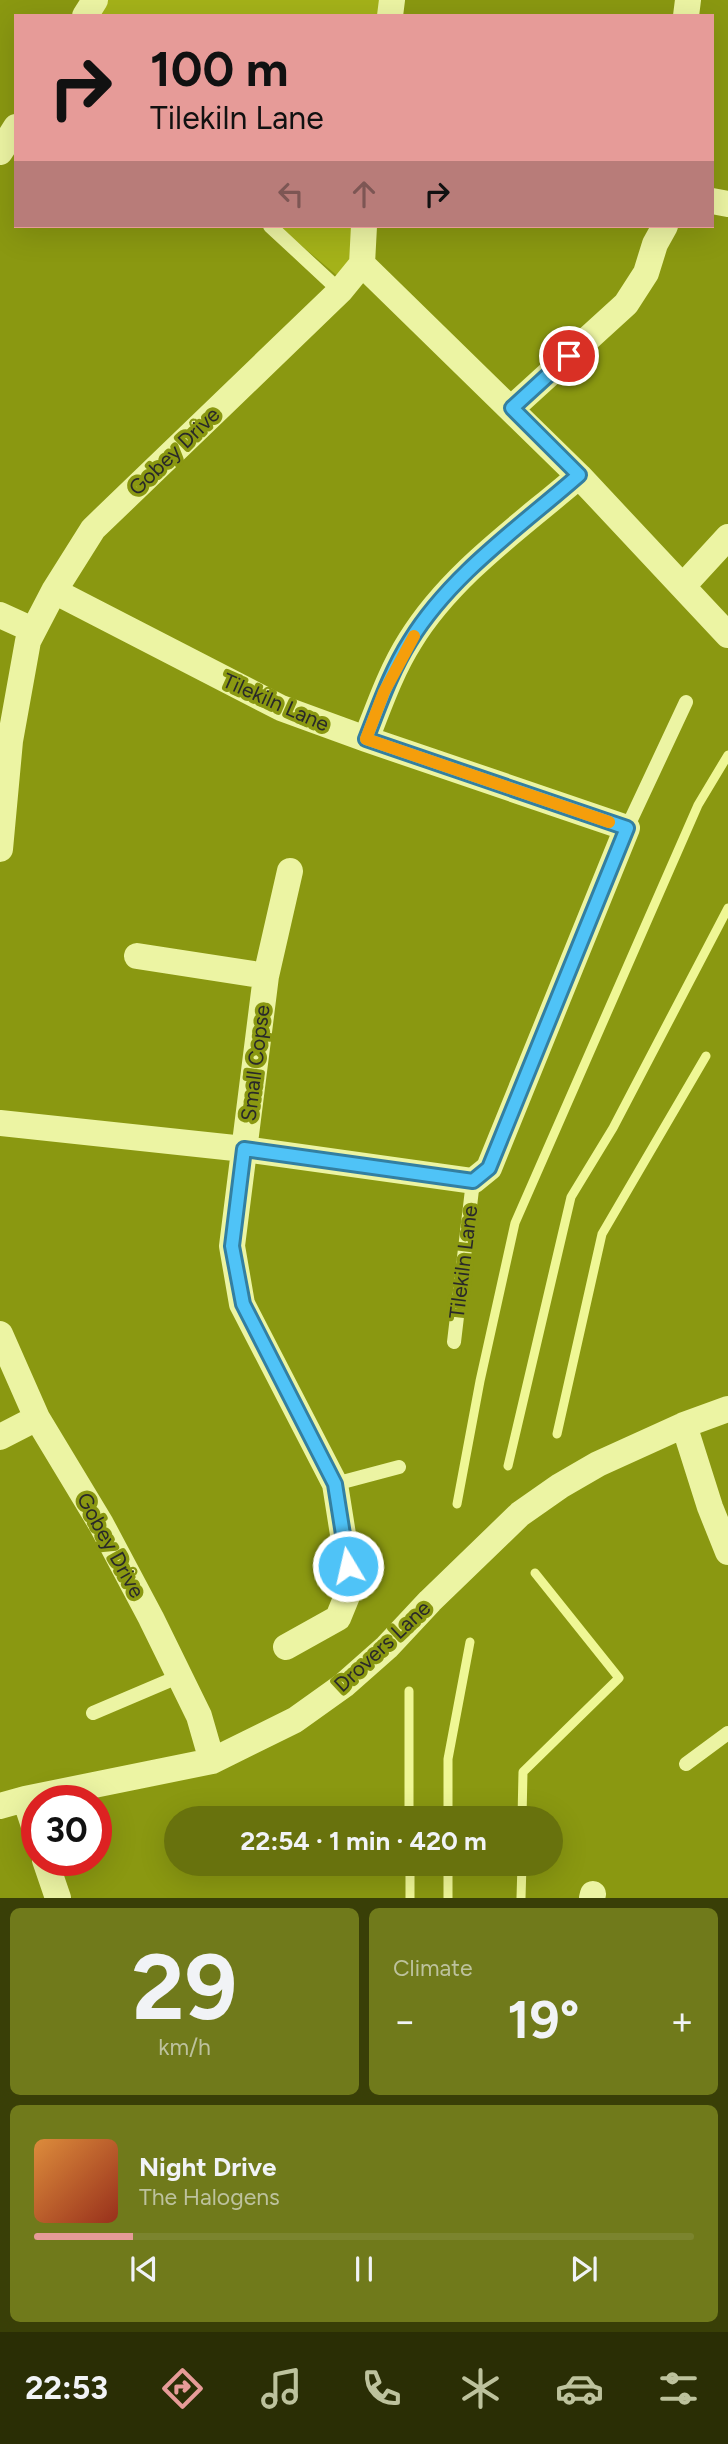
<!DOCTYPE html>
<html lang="en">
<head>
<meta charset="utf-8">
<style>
  body { margin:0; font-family:Figtree,sans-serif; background:#707a1b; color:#f1f3f6; height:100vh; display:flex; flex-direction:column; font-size:26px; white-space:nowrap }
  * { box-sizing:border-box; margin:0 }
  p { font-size:23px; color:#bdc29d }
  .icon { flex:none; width:38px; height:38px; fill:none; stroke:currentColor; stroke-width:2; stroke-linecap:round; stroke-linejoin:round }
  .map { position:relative; height:1898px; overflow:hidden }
  .details { display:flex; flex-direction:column; gap:10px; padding:10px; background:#393f07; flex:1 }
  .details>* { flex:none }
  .top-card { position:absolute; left:14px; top:14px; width:700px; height:214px; border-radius:0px; box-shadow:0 7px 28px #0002; background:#e69b98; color:#111; overflow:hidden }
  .speed { position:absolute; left:21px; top:1785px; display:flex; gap:14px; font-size:35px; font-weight:700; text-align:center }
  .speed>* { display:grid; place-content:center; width:91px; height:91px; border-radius:50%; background:#68720d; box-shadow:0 7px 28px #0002; line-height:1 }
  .speed .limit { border:10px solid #d22; background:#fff; color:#111 }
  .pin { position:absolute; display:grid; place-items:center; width:60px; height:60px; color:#fff; margin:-30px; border:4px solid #fff; border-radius:50%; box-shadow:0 2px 7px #0007 }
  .me { position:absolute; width:77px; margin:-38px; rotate:351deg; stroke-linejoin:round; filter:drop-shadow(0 0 5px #0008) }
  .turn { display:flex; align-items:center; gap:24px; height:147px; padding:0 21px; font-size:32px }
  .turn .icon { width:91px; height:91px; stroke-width:2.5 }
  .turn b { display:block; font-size:49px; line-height:60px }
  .lanes { display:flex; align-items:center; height:66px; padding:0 21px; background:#0003; justify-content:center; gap:35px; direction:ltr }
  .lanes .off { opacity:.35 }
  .big { font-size:52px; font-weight:700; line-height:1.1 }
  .details .card { flex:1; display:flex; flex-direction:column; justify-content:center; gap:10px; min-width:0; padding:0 24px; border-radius:10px; background:#707a1b }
  .details .dial { align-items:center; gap:0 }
  .dial b { font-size:91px; line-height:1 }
  .song { display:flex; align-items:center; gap:21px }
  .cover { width:84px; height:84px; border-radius:10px; background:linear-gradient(135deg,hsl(30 70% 55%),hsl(10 70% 35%)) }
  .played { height:7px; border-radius:4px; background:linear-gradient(90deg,#e69b98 15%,#7b842e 15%) }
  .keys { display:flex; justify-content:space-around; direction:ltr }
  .heat { display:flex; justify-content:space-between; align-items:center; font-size:38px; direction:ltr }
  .details .tiles { flex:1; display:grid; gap:10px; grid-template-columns:1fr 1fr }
  .card:last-child { grid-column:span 2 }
  .trip { position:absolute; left:164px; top:1806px; width:399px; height:70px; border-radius:35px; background:#68720d; box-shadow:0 7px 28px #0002; font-weight:700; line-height:70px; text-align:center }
  .tab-bar { display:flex; height:112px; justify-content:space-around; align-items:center; background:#2a2e05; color:#bdc29d }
  .tab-bar .icon { width:49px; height:49px }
  .tab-bar .active { color:#e69b98 }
  .tab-bar b { font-size:32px; color:#f1f3f6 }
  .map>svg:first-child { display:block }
  .green { fill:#a4b219 }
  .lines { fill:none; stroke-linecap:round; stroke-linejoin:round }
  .stream { stroke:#eff795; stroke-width:9 }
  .lane { stroke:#ecf4a3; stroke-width:14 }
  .street { stroke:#ecf4a3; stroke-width:26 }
  .route-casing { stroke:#337fa1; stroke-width:18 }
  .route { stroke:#4fc3f7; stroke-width:12 }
  .slow { stroke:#f59e0b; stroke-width:12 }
  .labels { text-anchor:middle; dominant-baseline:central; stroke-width:7; stroke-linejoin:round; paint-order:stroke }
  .street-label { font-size:21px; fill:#292929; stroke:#8a9811 }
</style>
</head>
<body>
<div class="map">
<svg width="728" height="1898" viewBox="0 0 728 1898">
  <rect width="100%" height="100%" fill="#8a9811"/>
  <path class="green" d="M95 0H393L391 16H85Z
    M278 226H365L346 283Z"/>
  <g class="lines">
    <path class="stream" d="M557 1434 602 1234 706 1056
      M508 1466 571 1197 613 1128 728 908
      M457 1504 480 1381 515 1223 698 805 728 755
      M409 1691V1818
      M448 1818V1759L470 1642
      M522 1818 523 1772 619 1678 535 1573
      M410 1864V1898
      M448 1864V1898
      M521 1898 522 1864"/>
    <path class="lane" d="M270 226 340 291
      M627 828 686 702
      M454 1342 473 1181
      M335 1484 399 1467
      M93 1713 180 1676
      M686 1764 728 1733"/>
    <path class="street" d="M85 16 95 0
      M390 16 392 0
      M686 16 688 0
      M0 152 16 127
      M712 201 728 204
      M362 264 579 476 728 635
      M512 408 626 304 646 273 655 244 665 226
      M683 586 728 537
      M0 615 33 630
      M366 739C379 706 391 671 410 641 451 574 521 526 579 476
      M0 849 10 741 28 641 54 591 93 529 340 291 362 264 364 226
      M137 956 266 976
      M0 1123 244 1149 473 1181 489 1168 627 828 366 739 281 708 54 591
      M0 1334 37 1418 101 1524 151 1618 199 1716 212 1761
      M684 1425 710 1507 728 1552
      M0 1437 37 1418
      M286 1647 338 1618 347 1596 348 1566 335 1484 242 1304 232 1246 266 976 290 871
      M25 1799 37 1835
      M0 1806 25 1799 212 1761 295 1720 344 1685 387 1647 430 1601 520 1514 560 1486 598 1464 684 1425 728 1409
      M45 1860 58 1898
      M592 1898 593 1894"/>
  </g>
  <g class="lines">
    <defs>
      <path id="route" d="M348 1566 335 1484 243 1304 232 1246 244 1149 473 1181 489 1168 627 828 366 739C379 706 391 671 410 641 451 574 521 526 579 475L512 408 569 356"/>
    </defs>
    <use href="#route" class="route-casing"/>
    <use href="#route" class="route"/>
    <path class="slow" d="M414 636 384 692 366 739 609 822"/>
  </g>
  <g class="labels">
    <g class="street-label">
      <text transform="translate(174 451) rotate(-44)">Gobey Drive</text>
      <text transform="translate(276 702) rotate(24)">Tilekiln Lane</text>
      <text transform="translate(255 1063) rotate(-83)">Small Copse</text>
      <text transform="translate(463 1262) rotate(-83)">Tilekiln Lane</text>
      <text transform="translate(111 1545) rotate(61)">Gobey Drive</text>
      <text transform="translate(382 1646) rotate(-43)">Drovers Lane</text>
    </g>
  </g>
</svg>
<div class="speed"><div class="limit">30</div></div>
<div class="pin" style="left:569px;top:356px;background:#d93025"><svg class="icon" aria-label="arrive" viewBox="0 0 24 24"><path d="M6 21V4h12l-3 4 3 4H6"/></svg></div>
<svg class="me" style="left:348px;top:1566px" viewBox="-20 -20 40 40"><circle r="17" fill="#4fc3f7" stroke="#fff" stroke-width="3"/><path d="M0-11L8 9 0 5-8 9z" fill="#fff"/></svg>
<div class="trip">22:54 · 1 min · 420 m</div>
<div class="top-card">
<div class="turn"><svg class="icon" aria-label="right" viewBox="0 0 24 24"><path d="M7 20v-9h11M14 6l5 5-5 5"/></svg><div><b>100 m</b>Tilekiln Lane</div></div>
<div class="lanes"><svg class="icon off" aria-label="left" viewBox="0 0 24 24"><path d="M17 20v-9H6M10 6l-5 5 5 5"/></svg><svg class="icon off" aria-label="ahead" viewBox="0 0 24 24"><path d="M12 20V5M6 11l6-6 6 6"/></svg><svg class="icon" aria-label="right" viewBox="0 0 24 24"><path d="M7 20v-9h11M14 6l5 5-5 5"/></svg></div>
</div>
</div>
<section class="details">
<div class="tiles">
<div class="card dial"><b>29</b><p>km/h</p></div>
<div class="card"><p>Climate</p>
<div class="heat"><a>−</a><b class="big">19°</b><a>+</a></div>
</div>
<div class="card">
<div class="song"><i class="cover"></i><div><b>Night Drive</b><p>The Halogens</p></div></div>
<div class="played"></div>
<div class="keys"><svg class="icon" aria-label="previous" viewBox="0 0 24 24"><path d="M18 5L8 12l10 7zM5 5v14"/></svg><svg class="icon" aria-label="pause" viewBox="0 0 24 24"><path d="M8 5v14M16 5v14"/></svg><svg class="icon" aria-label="next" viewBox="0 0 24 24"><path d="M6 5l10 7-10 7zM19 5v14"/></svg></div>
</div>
</div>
</section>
<nav class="tab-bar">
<b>22:53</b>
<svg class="icon active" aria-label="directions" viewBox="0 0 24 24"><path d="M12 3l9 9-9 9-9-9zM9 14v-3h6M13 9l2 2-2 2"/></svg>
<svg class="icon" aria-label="music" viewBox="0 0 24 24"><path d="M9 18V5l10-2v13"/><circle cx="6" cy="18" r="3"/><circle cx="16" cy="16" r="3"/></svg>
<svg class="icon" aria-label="phone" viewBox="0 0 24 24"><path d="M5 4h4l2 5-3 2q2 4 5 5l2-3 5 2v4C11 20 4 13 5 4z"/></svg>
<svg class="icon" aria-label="climate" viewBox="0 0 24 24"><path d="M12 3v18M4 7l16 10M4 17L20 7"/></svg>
<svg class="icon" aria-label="car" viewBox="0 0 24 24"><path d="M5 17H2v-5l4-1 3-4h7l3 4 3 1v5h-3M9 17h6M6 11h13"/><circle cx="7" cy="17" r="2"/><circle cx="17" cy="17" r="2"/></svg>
<svg class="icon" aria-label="filters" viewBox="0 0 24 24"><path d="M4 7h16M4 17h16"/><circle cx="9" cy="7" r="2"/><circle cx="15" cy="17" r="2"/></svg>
</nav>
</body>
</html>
